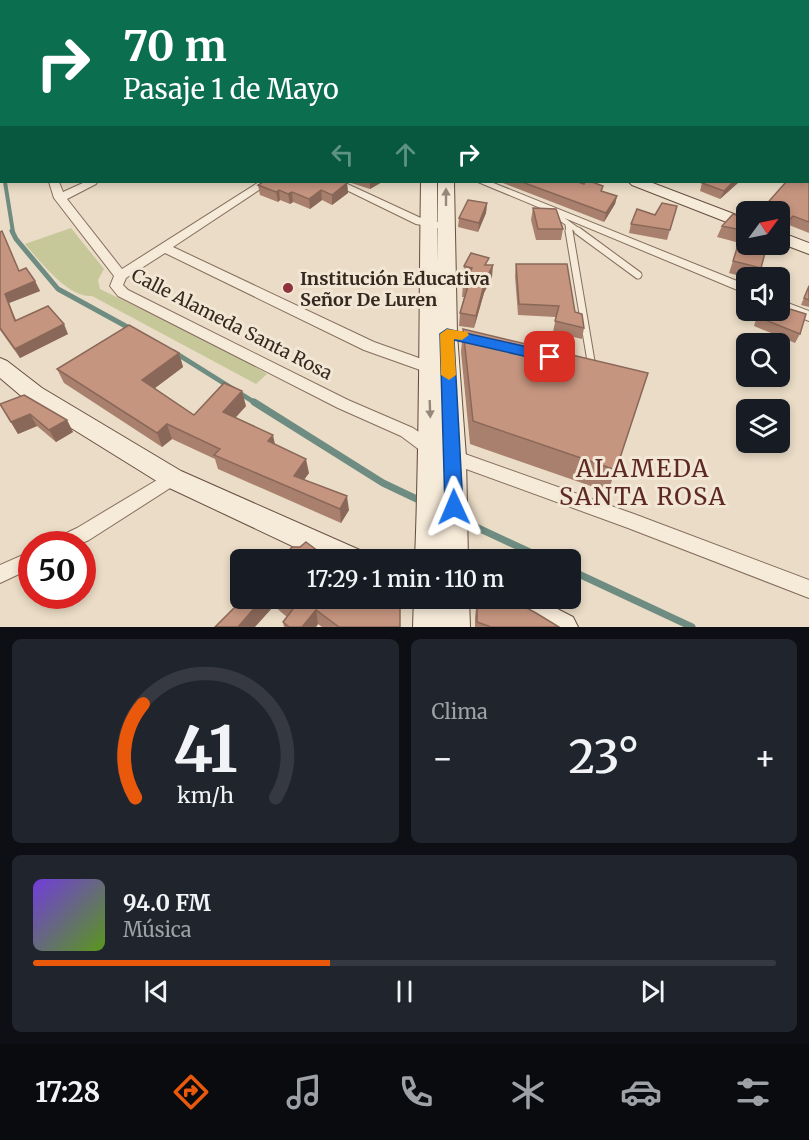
<!DOCTYPE html>
<html lang="es">
<head>
<meta charset="utf-8">
<style>
  body { margin:0; font-family:Merriweather,serif; background:#20242c; color:#f1f3f6; height:100vh; display:flex; flex-direction:column; font-size:22px; white-space:nowrap }
  * { box-sizing:border-box; margin:0 }
  p { font-size:20px; color:#9ea1a6 }
  .icon { flex:none; width:33px; height:33px; fill:none; stroke:currentColor; stroke-width:2; stroke-linecap:round; stroke-linejoin:round }
  .map { position:relative; height:627px; overflow:hidden }
  .drawer { display:flex; flex-direction:column; gap:12px; padding:12px; background:#0d0f14; flex:1 }
  .drawer>* { flex:none }
  .guide { position:absolute; left:0px; top:0px; width:810px; height:183px; box-shadow:0 3px 9px #0003; background:#0b6e4f; color:#fff; overflow:hidden }
  .needle { width:39px; rotate:57deg }
  .fabs { position:absolute; left:736px; top:201px; display:grid; gap:12px }
  .fabs a { display:grid; place-items:center; width:54px; height:54px; border-radius:9px; background:#171b24; box-shadow:0 3px 9px #0003; font-size:30px }
  .speed { position:absolute; left:18px; top:531px; display:flex; gap:12px; font-size:30px; font-weight:700; text-align:center }
  .speed>* { display:grid; place-content:center; width:78px; height:78px; border-radius:50%; background:#171b24; box-shadow:0 3px 9px #0003; line-height:1 }
  .speed .limit { border:9px solid #d22; background:#fff; color:#111 }
  .pin { position:absolute; display:grid; place-items:center; width:51px; height:51px; color:#fff; margin:-26px; border-radius:12px; box-shadow:0 3px 9px #0006 }
  .me { position:absolute; width:66px; margin:-33px; rotate:359deg; stroke-linejoin:round; filter:drop-shadow(0 0 4px #0008) }
  .turn { display:flex; align-items:center; gap:21px; height:126px; padding:0 24px; font-size:27px }
  .turn .icon { width:78px; height:78px; stroke-width:2.5 }
  .turn b { display:block; font-size:42px; line-height:51px }
  .lanes { display:flex; align-items:center; height:57px; padding:0 24px; background:#0003; justify-content:center; gap:30px; direction:ltr }
  .lanes .off { opacity:.35 }
  .big { font-size:45px; font-weight:600; line-height:1.1 }
  .drawer .widget { flex:1; display:flex; flex-direction:column; justify-content:center; gap:9px; min-width:0; padding:0 21px; border-radius:9px; background:#20242c }
  .drawer .dial { align-items:center; gap:0 }
  .dial svg { height:156px; overflow:visible; fill:none; stroke:#363941; stroke-width:7; stroke-linecap:round; text-anchor:middle }
  .dial text { fill:#f1f3f6; stroke:none }
  .song { display:flex; align-items:center; gap:18px }
  .cover { width:72px; height:72px; border-radius:9px; background:linear-gradient(135deg,hsl(260 70% 55%),hsl(90 70% 35%)) }
  .played { height:6px; border-radius:3px; background:linear-gradient(90deg,#ea580c 40%,#363941 40%) }
  .keys { display:flex; justify-content:space-around; direction:ltr }
  .heat { display:flex; justify-content:space-between; align-items:center; font-size:33px; direction:ltr }
  .drawer .tiles { flex:1; display:grid; gap:12px; grid-template-columns:1fr 1fr }
  .widget:last-child { grid-column:span 2 }
  .trip { position:absolute; left:230px; top:549px; width:351px; height:60px; border-radius:9px; background:#171b24; box-shadow:0 3px 9px #0003; font-weight:600; line-height:60px; text-align:center }
  .tab-bar { display:flex; height:96px; justify-content:space-around; align-items:center; background:#090b0e; color:#9ea1a6 }
  .tab-bar .icon { width:42px; height:42px }
  .tab-bar .selected { color:#ea580c }
  .tab-bar b { font-size:27px; color:#f1f3f6 }
  .map>svg:first-child { display:block }
  .green { fill:#c7c89a }
  .lines { fill:none; stroke-linecap:round; stroke-linejoin:round }
  .stream-far2 { stroke:#6e8c81; stroke-width:4 }
  .stream-far1 { stroke:#6e8c81; stroke-width:5 }
  .stream { stroke:#6e8c81; stroke-width:7 }
  .lane-far1-casing { stroke:#846e5d; stroke-width:7 }
  .lane-casing { stroke:#846e5d; stroke-width:9 }
  .street-casing { stroke:#846e5d; stroke-width:2 }
  .secondary-casing { stroke:#664f40; stroke-width:2 }
  .lane-far1 { stroke:#f6ead8; stroke-width:5 }
  .lane { stroke:#f6ead8; stroke-width:7 }
  .street { fill:#f6ead8; fill-rule:evenodd }
  .secondary { fill:#f6ead8; fill-rule:evenodd }
  .wall { fill:#a9806d }
  .shaded-wall { fill:#8a6859 }
  .building { fill:#c5957f; stroke:#8a6859; stroke-width:1.5 }
  .oneway { fill:#96897c }
  .route { fill:#1a73e8; stroke:#114b97; stroke-width:1.5 }
  .slow { fill:#f59e0b }
  .poi-dot { fill:#8e323c; stroke:#f2e7d4; stroke-width:2 }
  .labels { text-anchor:middle; dominant-baseline:central; stroke-width:6; stroke-linejoin:round; paint-order:stroke }
  .poi-label { font-size:18px; font-weight:bold; fill:#352820; stroke:#f2e7d4; text-anchor:start }
  .street-label { font-size:18px; fill:#352820; stroke:#f2e7d4 }
  .near-neighbourhood-label { font-size:24px; letter-spacing:1.5px; fill:#5e2923; stroke:#f2e7d4 }
</style>
</head>
<body>
<div class="map">
<svg width="809" height="627" viewBox="0 0 809 627">
  <rect width="100%" height="100%" fill="#eadcc6"/>
  <path class="green" d="M71 228 104 269 98 280 100 289 234 354 267 374 256 384 92 296C68 298 40 261 25 244Z"/>
  <g class="lines">
    <path class="stream-far2" d="M0 149 2 153
      M5 182 13 232"/>
    <path class="stream-far1" d="M12 231 16 239 58 289 131 329
      M174 352 257 404"/>
    <path class="stream" d="M254 402 383 483 423 502
      M461 520 547 560
      M570 570 692 627"/>
    <defs>
      <path id="lane-far1" d="M552 212 580 232
        M568 225 569 232"/>
      <path id="lane" d="M569 231 592 367
        M578 231 638 275"/>
      <path id="street" d="M19 0H28L17 2Z
        M633 0 649 2H634Z
        M767 0H773V2H767Z
        M0 4H2V9H0Z
        M0 44H2V48H0Z
        M0 89 2 90V97L0 96Z
        M49 182H59L63 192 85 182H97L96 184 67 199 122 269 259 182H271L173 247 374 342 433 363 435 367 433 371H423L364 350 165 253 126 278 123 285 128 290 348 400 413 428 437 444 634 514 809 580V598L628 528 425 454 401 436 338 408 118 296 110 286 114 276 54 198Z
        M330 182H343L423 219 442 223 444 225 438 228 416 224Z
        M478 182H491L747 285V294Z
        M780 300 809 311V321L780 309Z
        M172 471 178 473 180 478 178 483 89 540 80 544H53L56 538 77 528Z
        M32 551V568L0 583V565Z"/>
      <path id="secondary" d="M421 182H437L438 263V182H454L457 334 466 457 468 560H415C420 434 419 308 421 182Z
        M629 182H650L747 219V230L632 185Z
        M780 232 809 243V254L780 243Z
        M0 358 7 361 42 388 181 471 362 551 365 560H322L163 485 26 400 0 378Z
        M414 598H469L470 627H413Z
        M491 598H536L573 617 578 627H533L495 608Z"/>
    </defs>
    <use href="#lane-far1" class="lane-far1-casing"/>
    <use href="#lane" class="lane-casing"/>
    <use href="#street" class="street-casing"/>
    <use href="#secondary" class="secondary-casing"/>
    <use href="#lane-far1" class="lane-far1"/>
    <use href="#lane" class="lane"/>
    <use href="#street" class="street"/>
    <use href="#secondary" class="secondary"/>
  </g>
  <path class="wall" d="M809 15V233L789 225 786 228 780 225V212H761L763 208 785 183 778 182H808Z
    M348 182H382L370 189Z
    M500 182H578L584 184 603 186 602 191 617 196 615 204 604 222Z
    M739 182 720 199 700 191 702 183Z
    M347 183 348 193 332 205 322 200 310 209 293 202 290 204 280 200 278 202 260 195 258 185Z
    M487 203 486 213 478 232 458 227 459 218Z
    M677 206 667 240 629 233 631 224Z
    M533 208 563 229 561 240H536L531 220Z
    M722 226 741 230 736 242 717 237Z
    M0 232 19 271 35 281 40 291 9 303 16 320 68 334 20 358 0 330Z
    M739 242 761 268 757 278H747L729 273Z
    M516 264 575 312 584 328 582 339 553 332 556 317 518 315 515 276Z
    M488 265 492 277 484 293 474 328 459 326 460 313 464 297H462L463 285 466 279 463 278 464 266Z
    M809 285V307L801 305Z
    M759 310H780L800 334 795 343 754 326Z
    M463 329 648 373 608 492 470 444 461 352Z
    M179 353 183 367 155 388 194 415 246 406 235 418 275 444 309 473 304 480 349 510 341 523 218 469 215 459 172 439 162 447 64 383 57 369Z
    M0 404 67 420 73 432 56 442 37 426 18 434Z
    M244 598H400V627H322L318 624 316 627H284L283 622 287 617 274 606Z
    M477 601 559 627H475V617Z"/>
  <path class="shaded-wall" d="M370 182H382L370 189Z
    M733 182H739L720 199 724 191Z
    M347 183 348 193 332 205V195Z
    M279 190 280 200 278 202 276 192Z
    M321 190 322 200 310 209 309 199Z
    M292 192 293 202 290 204 288 194Z
    M617 196 615 204 604 222 606 213Z
    M487 203 486 213 478 232 479 223Z
    M493 265 492 277 484 293 474 328 476 316 485 281Z
    M35 281 40 291 9 303 20 331 5 294Z
    M64 324 68 334 20 358 15 349Z
    M179 353 183 367 147 394 142 380Z
    M242 391 246 406 227 427 223 412Z
    M30 414 37 426 18 434 11 422Z
    M67 420 73 432 56 442 49 430Z
    M167 424 172 439 162 447 157 433Z
    M273 435 276 449 268 441Z
    M306 459 309 473 296 490 294 476Z
    M347 496 349 510 341 523 340 509Z
    M263 598H272L274 606 255 627H238Z
    M316 610 318 624 316 627H302Z"/>
  <path class="building" d="M124 0H598L596 2 121 1Z
    M661 0H768V2H660Z
    M808 15H809L808 116Z
    M809 116V222L793 216 790 219 780 215V212H771L763 208 786 182H808Z
    M263 182H343L347 183 332 195 321 190 309 199 292 192 288 194 279 190 276 192 258 185Z
    M522 182H578L584 184 585 182H592L603 186 601 191 617 196 606 213Z
    M704 182H733L724 191 702 183Z
    M468 200 487 203 479 223 459 218Z
    M662 203 677 206 670 230 631 224 637 209 655 215Z
    M533 208 556 209 563 229H538Z
    M733 214 742 217 741 230 722 226Z
    M2 231 19 271 26 268 35 281 5 294 15 321 48 306 64 324 15 349 0 328V232Z
    M739 242 747 244 766 249 761 268 733 261Z
    M471 253 489 258 485 265H493L485 281 476 316 460 313 468 286 463 285 472 268 464 266Z
    M516 264H567L575 312 582 314 584 328 555 321 559 306 519 304Z
    M809 286V300L804 298Z
    M780 306 806 314 800 334 758 317 760 310H780Z
    M129 325 179 353 142 380 194 415 224 383 242 391 223 412 273 435 268 441 306 459 294 476 347 496 340 509 214 455 220 449 167 424 157 433 57 369Z
    M463 329 648 373 616 470 473 421Z
    M24 395 67 420 49 430 30 414 11 422 0 404Z
    M306 542 330 560H280L292 547H300Z
    M341 556 346 560H338Z
    M244 598H263L238 627H215Z
    M280 598H400V627H339L316 610 302 627H289L283 622 293 609Z
    M482 598H508L536 613 559 627H491L477 622V601Z"/>
  <defs><path id="oneway-solid" d="M-6-.8H1V-3.2L6.5 0L1 3.2V.8H-6Z" transform="scale(1.5)"/></defs>
  <g class="oneway">
    <use href="#oneway-solid" transform="translate(446 197) rotate(-90)"/>
    <use href="#oneway-solid" transform="translate(430 409) rotate(88)"/>
  </g>
  <path class="route" d="M447 329 550 352 557 357 550 362 454 340 463 507 460 513 454 515 448 513 445 507 440 334Z"/>
  <path class="slow" d="M447 329 467 332 469 335 462 340 454 339 456 375 449 380 441 375 440 334Z"/>
  <circle class="poi-dot" cx="288" cy="288" r="6"/>
  <g class="labels">
    <g class="poi-label">
      <text x="300" y="278">Institución Educativa<tspan x="300" dy="21">Señor De Luren</tspan></text>
    </g>
    <g class="street-label">
      <text transform="translate(232 324) rotate(27)">Calle Alameda Santa Rosa</text>
    </g>
    <g class="near-neighbourhood-label">
      <text x="643" y="468">ALAMEDA<tspan x="643" dy="28">SANTA ROSA</tspan></text>
    </g>
  </g>
</svg>
<div class="fabs">
<a><svg class="needle" viewBox="-14 -14 28 28"><path d="M0-13l5 13h-10z" fill="#e53935"/><path d="M0 13l5-13h-10z" fill="#9ea1a6"/></svg></a>
<a><svg class="icon" aria-label="sound" viewBox="0 0 24 24"><path d="M4 9h4l5-4v14l-5-4H4zM17 9q2 3 0 6"/></svg></a>
<a><svg class="icon" aria-label="search" viewBox="0 0 24 24"><circle cx="10" cy="10" r="6"/><path d="M15 15l6 6"/></svg></a>
<a><svg class="icon" aria-label="layers" viewBox="0 0 24 24"><path d="M12 4l9 5-9 5-9-5zM3 14l9 5 9-5"/></svg></a>
</div>
<div class="speed"><div class="limit">50</div></div>
<div class="pin" style="left:550px;top:357px;background:#d93025"><svg class="icon" aria-label="arrive" viewBox="0 0 24 24"><path d="M6 21V4h12l-3 4 3 4H6"/></svg></div>
<svg class="me" style="left:454px;top:507px" viewBox="-20 -20 40 40"><path d="M0-17L14 15 0 8-14 15z" fill="#1a73e8" stroke="#fff" stroke-width="4"/></svg>
<div class="trip">17:29 · 1 min · 110 m</div>
<div class="guide">
<div class="turn"><svg class="icon" aria-label="right" viewBox="0 0 24 24"><path d="M7 20v-9h11M14 6l5 5-5 5"/></svg><div><b>70 m</b>Pasaje 1 de Mayo</div></div>
<div class="lanes"><svg class="icon off" aria-label="left" viewBox="0 0 24 24"><path d="M17 20v-9H6M10 6l-5 5 5 5"/></svg><svg class="icon off" aria-label="ahead" viewBox="0 0 24 24"><path d="M12 20V5M6 11l6-6 6 6"/></svg><svg class="icon" aria-label="right" viewBox="0 0 24 24"><path d="M7 20v-9h11M14 6l5 5-5 5"/></svg></div>
</div>
</div>
<section class="drawer">
<div class="tiles">
<div class="widget dial"><svg viewBox="0 0 100 80">
<path d="M14 69A42 42 0 1 1 86 69"/>
<path d="M14 69A42 42 0 0 1 18 21" stroke="#ea580c"/>
<text x="50" y="56" font-size="32" font-weight="700">41</text>
<text x="50" y="72" font-size="11">km/h</text>
</svg></div>
<div class="widget"><p>Clima</p>
<div class="heat"><a>−</a><b class="big">23°</b><a>+</a></div>
</div>
<div class="widget">
<div class="song"><i class="cover"></i><div><b>94.0 FM</b><p>Música</p></div></div>
<div class="played"></div>
<div class="keys"><svg class="icon" aria-label="previous" viewBox="0 0 24 24"><path d="M18 5L8 12l10 7zM5 5v14"/></svg><svg class="icon" aria-label="pause" viewBox="0 0 24 24"><path d="M8 5v14M16 5v14"/></svg><svg class="icon" aria-label="next" viewBox="0 0 24 24"><path d="M6 5l10 7-10 7zM19 5v14"/></svg></div>
</div>
</div>
</section>
<nav class="tab-bar">
<b>17:28</b>
<svg class="icon selected" aria-label="directions" viewBox="0 0 24 24"><path d="M12 3l9 9-9 9-9-9zM9 14v-3h6M13 9l2 2-2 2"/></svg>
<svg class="icon" aria-label="music" viewBox="0 0 24 24"><path d="M9 18V5l10-2v13"/><circle cx="6" cy="18" r="3"/><circle cx="16" cy="16" r="3"/></svg>
<svg class="icon" aria-label="phone" viewBox="0 0 24 24"><path d="M5 4h4l2 5-3 2q2 4 5 5l2-3 5 2v4C11 20 4 13 5 4z"/></svg>
<svg class="icon" aria-label="climate" viewBox="0 0 24 24"><path d="M12 3v18M4 7l16 10M4 17L20 7"/></svg>
<svg class="icon" aria-label="car" viewBox="0 0 24 24"><path d="M5 17H2v-5l4-1 3-4h7l3 4 3 1v5h-3M9 17h6M6 11h13"/><circle cx="7" cy="17" r="2"/><circle cx="17" cy="17" r="2"/></svg>
<svg class="icon" aria-label="filters" viewBox="0 0 24 24"><path d="M4 7h16M4 17h16"/><circle cx="9" cy="7" r="2"/><circle cx="15" cy="17" r="2"/></svg>
</nav>
</body>
</html>
